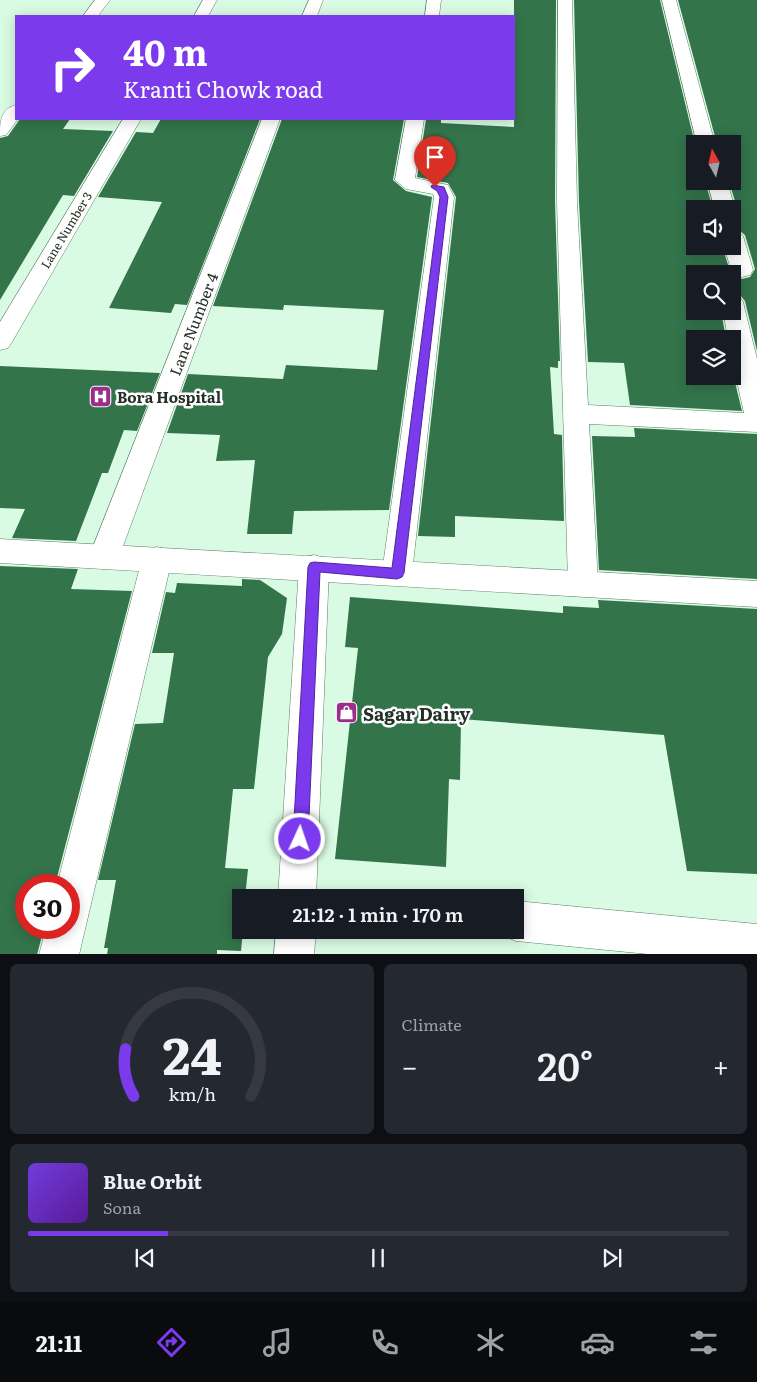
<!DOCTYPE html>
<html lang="en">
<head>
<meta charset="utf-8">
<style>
  body { margin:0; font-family:Literata,serif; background:#242831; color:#f1f3f6; height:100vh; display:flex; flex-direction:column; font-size:19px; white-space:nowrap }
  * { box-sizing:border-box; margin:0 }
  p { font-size:16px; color:#9ea1a6 }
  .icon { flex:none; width:28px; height:28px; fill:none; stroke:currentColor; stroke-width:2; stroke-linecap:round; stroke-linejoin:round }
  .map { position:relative; height:954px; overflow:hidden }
  .side { display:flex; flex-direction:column; gap:10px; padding:10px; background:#0d0f14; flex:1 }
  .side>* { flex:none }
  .guide { position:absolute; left:15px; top:15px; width:500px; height:105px; border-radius:0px; box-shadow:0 2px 12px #0003; background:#7c3aed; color:#fff; overflow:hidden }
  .needle { width:32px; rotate:352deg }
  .controls { position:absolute; left:686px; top:135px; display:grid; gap:10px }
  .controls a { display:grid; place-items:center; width:55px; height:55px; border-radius:0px; background:#171b24; box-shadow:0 2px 12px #0003; font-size:25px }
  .speed { position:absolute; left:15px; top:874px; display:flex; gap:10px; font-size:25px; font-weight:700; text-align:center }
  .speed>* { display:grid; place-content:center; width:65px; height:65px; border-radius:50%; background:#171b24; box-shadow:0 2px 12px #0003; line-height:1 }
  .speed .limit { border:8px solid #d22; background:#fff; color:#111 }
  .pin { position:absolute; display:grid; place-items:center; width:42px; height:42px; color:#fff; margin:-51px -21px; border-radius:50% 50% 50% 0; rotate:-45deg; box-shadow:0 0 5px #0007 }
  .pin .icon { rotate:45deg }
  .me { position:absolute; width:55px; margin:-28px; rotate:3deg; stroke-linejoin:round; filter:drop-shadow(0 0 4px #0008) }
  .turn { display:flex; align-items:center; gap:18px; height:105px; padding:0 25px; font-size:22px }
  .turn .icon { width:65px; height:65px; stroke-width:2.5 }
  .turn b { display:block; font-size:35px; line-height:42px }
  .big { font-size:38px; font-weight:600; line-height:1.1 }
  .side .widget { flex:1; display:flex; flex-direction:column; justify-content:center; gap:8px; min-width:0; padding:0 18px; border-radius:8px; background:#242831 }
  .side .dial { align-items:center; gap:0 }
  .dial svg { height:130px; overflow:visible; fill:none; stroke:#363941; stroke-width:7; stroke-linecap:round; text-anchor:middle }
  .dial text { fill:#f1f3f6; stroke:none }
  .song { display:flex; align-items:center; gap:15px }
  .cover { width:60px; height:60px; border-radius:8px; background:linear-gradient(135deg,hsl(260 70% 55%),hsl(270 70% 35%)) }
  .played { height:5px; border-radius:2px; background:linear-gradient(90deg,#7c3aed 20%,#363941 20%) }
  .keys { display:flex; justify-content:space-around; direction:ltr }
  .heat { display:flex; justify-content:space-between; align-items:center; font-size:28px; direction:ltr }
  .side .tiles { flex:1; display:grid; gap:10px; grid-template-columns:1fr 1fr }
  .widget:last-child { grid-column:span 2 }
  .trip { position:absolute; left:232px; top:889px; width:292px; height:50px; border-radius:0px; background:#171b24; box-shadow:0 2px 12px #0003; font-weight:600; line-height:50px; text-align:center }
  .tab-bar { display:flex; height:80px; justify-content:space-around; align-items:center; background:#090b0e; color:#9ea1a6 }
  .tab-bar .icon { width:35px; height:35px }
  .tab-bar .on { color:#7c3aed }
  .tab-bar b { font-size:22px; color:#f1f3f6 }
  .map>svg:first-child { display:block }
  .building { fill:#33744b }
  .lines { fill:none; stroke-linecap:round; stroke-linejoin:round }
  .minor-casing { stroke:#5f7c67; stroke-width:1 }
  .tertiary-casing { stroke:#5f7c67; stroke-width:1 }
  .minor { fill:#fff; fill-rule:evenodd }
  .tertiary { fill:#fff; fill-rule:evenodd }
  .route { fill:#7c3aed; stroke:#51269a }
  .labels { text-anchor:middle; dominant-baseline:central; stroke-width:5; stroke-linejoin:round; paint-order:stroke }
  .far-street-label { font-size:12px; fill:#243027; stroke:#fefefe }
  .street-label { font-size:15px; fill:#243027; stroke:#fefefe }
  .poi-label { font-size:15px; font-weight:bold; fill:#243027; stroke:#fefefe; text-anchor:start }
  .near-poi-label { font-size:18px; font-weight:bold; fill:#243027; stroke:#fefefe; text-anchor:start }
</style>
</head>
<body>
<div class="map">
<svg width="757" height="955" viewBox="0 0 757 955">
  <rect width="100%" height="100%" fill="#dafbe3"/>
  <path class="building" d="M514 0H556L555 202 560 361H558V368L550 367 554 434 562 435 564 521 455 516V537L418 536 456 197 448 183 417 177 426 119H441V123L514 127Z
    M574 0H660L695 144V181H705L713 209H695V246H722L731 274H695V311H721L726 339H695V376H732V370L742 411 630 405 624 363 588 362 579 202Z
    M678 0H757V351L745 301 740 295 732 293V276L742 279 750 277 755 269 745 235 740 231 732 228V215L737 208 729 181H732V144H717Z
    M20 119H70L63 129 113 131 74 196 63 195 0 300V138L8 136Z
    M161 119H260L187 305 175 304 171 313 109 308 162 202 98 197 136 132 153 133Z
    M282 119H404L393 180 406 191 432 197 389 510 294 511 292 534H247L255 460 216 461 220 435 167 433 188 374 283 379 286 365 377 370 384 310 284 305 283 310 213 306Z
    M0 366 160 373 137 431 124 430 108 473H102L76 541 12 538 25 509 0 508Z
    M634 428 757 434V579L599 570 592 436 635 437Z
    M0 566 78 569 71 589 132 591 55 885H26V928H44L37 955H0Z
    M242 579 260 580 287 598 282 634 268 657 254 789H233L225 868 248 869 245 898H241V930H243L241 951 217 950V955H107L108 948H104L116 880H98L135 724 163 723 174 653H152L166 592 175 593 177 583 242 586Z
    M350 597 563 613V606L599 608 598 600 757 609V874L687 871 664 735 461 719 460 780 449 779 446 867 335 859 358 648 345 647Z"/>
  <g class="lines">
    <defs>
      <path id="minor" d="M95 0H110L98 16H83Z
        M203 0H217L208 16H194Z
        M309 0H323L317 16H302Z
        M427 0H441L439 16H425Z
        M558 0H572L577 202 588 405 744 413 732 359V339H728L723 311H732V295L740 297 743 302 757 359V432L589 424 598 582 594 591 583 595 572 591 568 582 557 202Z
        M662 0H676L715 144H697Z
        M16 105V119H18L6 135 0 136C0 123 0 109 16 105Z
        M123 119H141L12 342 8 348 0 350V322Z
        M262 119H280L119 557 114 566 104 569 94 566 89 557Z
        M406 119H424L415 178 448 185 454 197 412 573 408 582 397 585 386 582 382 573 434 197 433 194 406 189 395 180Z
        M707 181H727L735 209 732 213V209H715Z
        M732 230 739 232 743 236 753 270 750 275 742 277 734 275 731 270 724 246H732Z
        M157 547 168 550 172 559 79 955H39L46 928H69V885H57L142 559 146 550Z
        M314 555 325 558 329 567 316 898H278L299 567 303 558Z
        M516 901 757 924V955H658L516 941 502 935 500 930H516Z
        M276 930H316L314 955H274Z"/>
      <path id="tertiary" d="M0 539 757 581V607L0 563Z"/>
    </defs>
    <use href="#minor" class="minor-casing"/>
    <use href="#tertiary" class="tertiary-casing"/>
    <use href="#minor" class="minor"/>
    <use href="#tertiary" class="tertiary"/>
  </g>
  <path class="route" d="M432 185 444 187 448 197 404 573 402 577 397 579 320 572 308 839 306 845 300 847 295 845 293 839 308 567 310 563 314 562 392 568 440 197 437 191 431 187Z"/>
  <defs>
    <symbol id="hospital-square" viewBox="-11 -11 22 22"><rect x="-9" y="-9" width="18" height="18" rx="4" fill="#9c2d8d" stroke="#fefefe"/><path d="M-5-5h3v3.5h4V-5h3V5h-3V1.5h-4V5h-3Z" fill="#fff"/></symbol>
    <symbol id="shop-square" viewBox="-11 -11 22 22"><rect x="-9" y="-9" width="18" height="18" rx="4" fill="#9c2d8d" stroke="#fefefe"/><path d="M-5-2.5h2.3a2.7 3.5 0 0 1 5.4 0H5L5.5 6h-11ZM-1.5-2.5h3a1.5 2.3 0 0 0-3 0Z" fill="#fff"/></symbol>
  </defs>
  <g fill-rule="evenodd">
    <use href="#hospital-square" x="88" y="384" width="25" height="25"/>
    <use href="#shop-square" x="334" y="700" width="25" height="25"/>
  </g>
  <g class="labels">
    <g class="far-street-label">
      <text transform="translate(66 230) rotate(-59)">Lane Number 3</text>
    </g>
    <g class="street-label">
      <text transform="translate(193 324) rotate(-69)">Lane Number 4</text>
    </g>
    <g class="poi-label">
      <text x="117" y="396">Bora Hospital</text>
    </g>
    <g class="near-poi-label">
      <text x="363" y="713">Sagar Dairy</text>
    </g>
  </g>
</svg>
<div class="controls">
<a><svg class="needle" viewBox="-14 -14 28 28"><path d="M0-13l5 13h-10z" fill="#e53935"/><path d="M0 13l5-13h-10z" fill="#9ea1a6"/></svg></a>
<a><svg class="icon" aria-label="sound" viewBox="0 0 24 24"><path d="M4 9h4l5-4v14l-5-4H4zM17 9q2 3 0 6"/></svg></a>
<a><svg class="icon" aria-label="search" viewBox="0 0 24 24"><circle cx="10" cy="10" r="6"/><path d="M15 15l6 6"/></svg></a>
<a><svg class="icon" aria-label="layers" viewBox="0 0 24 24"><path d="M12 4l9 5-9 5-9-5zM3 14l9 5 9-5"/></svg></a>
</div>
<div class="speed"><div class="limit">30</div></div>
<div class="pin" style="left:435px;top:187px;background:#d93025"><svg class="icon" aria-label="arrive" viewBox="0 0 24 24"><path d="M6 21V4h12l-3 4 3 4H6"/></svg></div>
<svg class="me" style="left:300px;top:839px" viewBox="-20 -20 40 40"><circle r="17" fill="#7c3aed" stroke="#fff" stroke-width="3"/><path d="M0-11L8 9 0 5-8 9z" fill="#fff"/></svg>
<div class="trip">21:12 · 1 min · 170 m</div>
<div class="guide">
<div class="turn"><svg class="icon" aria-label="right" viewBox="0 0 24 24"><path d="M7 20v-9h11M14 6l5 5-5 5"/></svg><div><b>40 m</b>Kranti Chowk road</div></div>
</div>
</div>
<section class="side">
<div class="tiles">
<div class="widget dial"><svg viewBox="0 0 100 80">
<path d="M14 69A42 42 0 1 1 86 69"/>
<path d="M14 69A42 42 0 0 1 9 40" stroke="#7c3aed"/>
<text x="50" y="56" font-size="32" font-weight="700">24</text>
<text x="50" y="72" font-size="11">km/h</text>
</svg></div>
<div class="widget"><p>Climate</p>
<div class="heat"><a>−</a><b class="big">20°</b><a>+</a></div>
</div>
<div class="widget">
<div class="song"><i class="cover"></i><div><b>Blue Orbit</b><p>Sona</p></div></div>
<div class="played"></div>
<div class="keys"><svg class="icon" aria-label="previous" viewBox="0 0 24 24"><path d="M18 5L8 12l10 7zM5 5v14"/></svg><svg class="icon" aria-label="pause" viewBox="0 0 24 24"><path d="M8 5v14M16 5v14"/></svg><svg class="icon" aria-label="next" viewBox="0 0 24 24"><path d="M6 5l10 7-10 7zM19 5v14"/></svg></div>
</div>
</div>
</section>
<nav class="tab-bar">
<b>21:11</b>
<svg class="icon on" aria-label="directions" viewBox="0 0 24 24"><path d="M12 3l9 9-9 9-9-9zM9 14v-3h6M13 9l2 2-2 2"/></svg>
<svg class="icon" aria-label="music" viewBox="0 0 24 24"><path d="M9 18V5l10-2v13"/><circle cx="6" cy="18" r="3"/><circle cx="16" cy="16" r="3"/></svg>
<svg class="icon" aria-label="phone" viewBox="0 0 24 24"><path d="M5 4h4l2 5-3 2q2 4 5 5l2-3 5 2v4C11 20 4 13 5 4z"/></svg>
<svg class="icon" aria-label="climate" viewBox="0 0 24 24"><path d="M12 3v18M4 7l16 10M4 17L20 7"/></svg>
<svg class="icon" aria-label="car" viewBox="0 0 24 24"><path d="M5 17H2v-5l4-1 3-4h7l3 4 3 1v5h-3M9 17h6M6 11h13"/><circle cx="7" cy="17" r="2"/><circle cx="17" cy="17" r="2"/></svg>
<svg class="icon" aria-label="filters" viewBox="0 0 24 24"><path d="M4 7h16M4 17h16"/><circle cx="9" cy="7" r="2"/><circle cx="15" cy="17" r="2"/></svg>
</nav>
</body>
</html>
